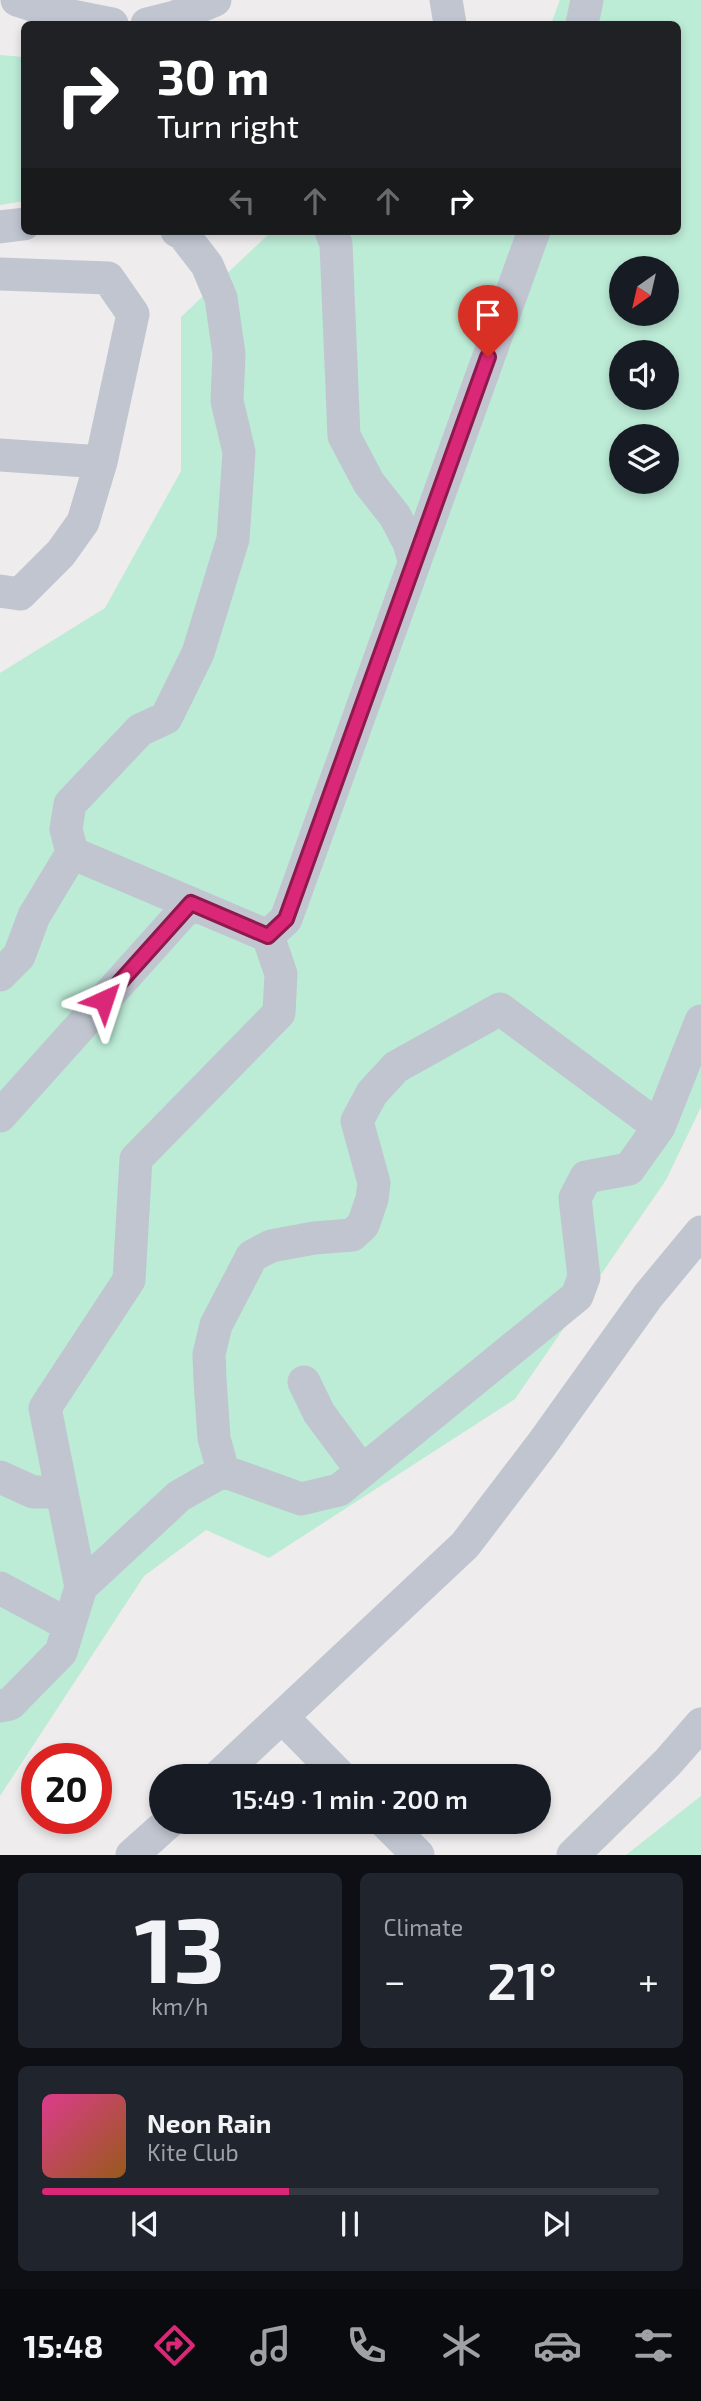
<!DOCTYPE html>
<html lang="en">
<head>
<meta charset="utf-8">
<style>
  body { margin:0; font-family:"Exo 2",sans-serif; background:#20242c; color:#f1f3f6; height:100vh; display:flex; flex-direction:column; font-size:26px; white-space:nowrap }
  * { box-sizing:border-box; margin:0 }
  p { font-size:23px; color:#9ea1a6 }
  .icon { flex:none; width:38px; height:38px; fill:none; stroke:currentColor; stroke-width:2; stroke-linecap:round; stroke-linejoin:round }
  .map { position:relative; height:1855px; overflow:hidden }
  .sheet { display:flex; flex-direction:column; gap:18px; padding:18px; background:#0d0f14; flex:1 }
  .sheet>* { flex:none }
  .hud { position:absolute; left:21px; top:21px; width:660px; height:214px; border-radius:10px; box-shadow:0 4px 10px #0003; background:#202124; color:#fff; overflow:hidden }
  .needle { width:46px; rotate:214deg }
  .controls { position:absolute; left:609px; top:256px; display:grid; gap:14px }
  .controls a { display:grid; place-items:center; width:70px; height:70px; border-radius:50%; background:#171b24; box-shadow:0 4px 10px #0003; font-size:35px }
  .speed { position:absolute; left:21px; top:1743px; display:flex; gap:14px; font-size:35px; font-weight:700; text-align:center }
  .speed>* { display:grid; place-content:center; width:91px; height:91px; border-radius:50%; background:#171b24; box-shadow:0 4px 10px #0003; line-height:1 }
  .speed .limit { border:10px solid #d22; background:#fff; color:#111 }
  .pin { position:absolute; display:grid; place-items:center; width:60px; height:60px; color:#fff; margin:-72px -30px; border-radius:50% 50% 50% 0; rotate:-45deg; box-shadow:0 0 7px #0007 }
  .pin .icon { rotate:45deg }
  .me { position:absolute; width:77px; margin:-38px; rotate:42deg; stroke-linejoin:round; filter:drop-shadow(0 0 5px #0008) }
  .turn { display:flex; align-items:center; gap:24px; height:147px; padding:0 21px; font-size:32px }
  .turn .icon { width:91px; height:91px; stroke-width:2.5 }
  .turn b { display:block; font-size:49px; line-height:60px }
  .lanes { display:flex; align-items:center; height:66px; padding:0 21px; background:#0003; justify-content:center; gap:35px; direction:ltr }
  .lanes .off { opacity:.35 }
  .big { font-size:52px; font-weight:600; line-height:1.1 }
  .sheet .card { flex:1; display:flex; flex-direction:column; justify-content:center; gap:10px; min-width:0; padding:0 24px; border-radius:10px; background:#20242c }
  .sheet .dial { align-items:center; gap:0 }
  .dial b { font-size:91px; line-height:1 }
  .song { display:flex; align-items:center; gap:21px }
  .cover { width:84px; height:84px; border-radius:10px; background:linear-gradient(135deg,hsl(330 70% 55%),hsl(30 70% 35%)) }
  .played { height:7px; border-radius:4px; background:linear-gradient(90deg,#db2777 40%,#363941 40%) }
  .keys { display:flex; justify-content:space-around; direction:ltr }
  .heat { display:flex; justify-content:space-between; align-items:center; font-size:38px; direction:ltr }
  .sheet .tiles { flex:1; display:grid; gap:18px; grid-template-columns:1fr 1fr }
  .card:last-child { grid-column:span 2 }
  .trip { position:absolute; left:149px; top:1764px; width:402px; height:70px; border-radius:35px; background:#171b24; box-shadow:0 4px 10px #0003; font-weight:600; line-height:70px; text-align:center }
  .tabs { display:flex; height:112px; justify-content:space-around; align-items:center; background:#090b0e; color:#9ea1a6 }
  .tabs .icon { width:49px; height:49px }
  .tabs .on { color:#db2777 }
  .tabs b { font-size:32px; color:#f1f3f6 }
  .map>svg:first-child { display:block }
  .green { fill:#bcebd6; fill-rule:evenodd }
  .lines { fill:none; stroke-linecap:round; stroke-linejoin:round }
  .minor { stroke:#c0c5d0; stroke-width:33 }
  .route-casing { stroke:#8e194d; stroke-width:18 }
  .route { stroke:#db2777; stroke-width:12 }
</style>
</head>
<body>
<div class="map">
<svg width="701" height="1855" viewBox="0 0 701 1855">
  <rect width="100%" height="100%" fill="#eeecec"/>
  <path class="green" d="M560 0H701V1107L666 1180 515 1399 269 1558 206 1530 144 1576 0 1796V673L105 608 181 471V317L272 231H677V24H551ZM621 268H667V313H621ZM621 352H667V397H621ZM621 436H667V481H621Z
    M0 55 24 57V201L0 205Z
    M701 1796V1855H626L692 1803Z"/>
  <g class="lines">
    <path class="minor" d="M17 0 57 13 112 24
      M446 0 450 24
      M147 24 175 17 215 0
      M582 24 587 0
      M0 227 24 224
      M331 231 336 244 344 436 369 483 395 516 409 543 414 560
      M0 274 108 278 133 314 101 462 83 522 61 553 20 594 0 591
      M0 455 101 462
      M268 936 286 919 534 231
      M0 975 19 956 34 916 72 853 66 829 70 804 140 730 166 718 198 653 233 539 239 452 227 401 229 354 221 298 207 265 183 234 177 231
      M0 1116 191 903
      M659 1127 500 1009 396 1067 372 1093 357 1121 374 1183 372 1199 363 1225 352 1235 314 1238 271 1246 252 1256 216 1325 209 1354 210 1380 214 1438 223 1471 301 1499 339 1490 577 1296 584 1277 575 1198 586 1177 629 1169 659 1127 701 1021
      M304 1382 319 1413 362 1471
      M0 1477 33 1492H62
      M81 1587 179 1496 223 1471
      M0 1588 69 1625
      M0 1706 10 1704 61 1652 81 1587 45 1408 129 1280 136 1159 279 1013 281 974 268 936 72 853
      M283 1718 340 1776
      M219 1776 465 1545 542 1444 648 1296 701 1232
      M385 1822 418 1855
      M132 1855 169 1822
      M573 1855 668 1762 701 1724"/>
  </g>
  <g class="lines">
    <defs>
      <path id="route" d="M104 1000 191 903 268 936 286 919 488 357"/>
    </defs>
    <use href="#route" class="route-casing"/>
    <use href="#route" class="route"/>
  </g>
</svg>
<div class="controls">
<a><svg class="needle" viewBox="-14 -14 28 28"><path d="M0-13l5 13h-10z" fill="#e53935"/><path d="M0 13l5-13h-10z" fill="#9ea1a6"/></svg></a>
<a><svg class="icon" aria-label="sound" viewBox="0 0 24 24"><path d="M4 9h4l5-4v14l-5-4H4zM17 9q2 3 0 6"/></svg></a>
<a><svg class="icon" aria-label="layers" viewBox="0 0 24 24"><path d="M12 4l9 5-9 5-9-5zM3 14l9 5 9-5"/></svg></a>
</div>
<div class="speed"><div class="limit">20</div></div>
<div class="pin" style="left:488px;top:357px;background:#d93025"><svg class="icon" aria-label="arrive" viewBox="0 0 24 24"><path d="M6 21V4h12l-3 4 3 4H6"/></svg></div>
<svg class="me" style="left:104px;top:1000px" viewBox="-20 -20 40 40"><path d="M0-17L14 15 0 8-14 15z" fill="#db2777" stroke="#fff" stroke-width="4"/></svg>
<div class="trip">15:49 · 1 min · 200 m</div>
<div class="hud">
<div class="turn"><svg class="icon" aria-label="right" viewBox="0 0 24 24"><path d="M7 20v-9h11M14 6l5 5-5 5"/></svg><div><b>30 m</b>Turn right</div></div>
<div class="lanes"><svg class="icon off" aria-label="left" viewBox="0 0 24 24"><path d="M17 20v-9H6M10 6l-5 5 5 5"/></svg><svg class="icon off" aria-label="ahead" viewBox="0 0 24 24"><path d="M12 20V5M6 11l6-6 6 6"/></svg><svg class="icon off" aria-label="ahead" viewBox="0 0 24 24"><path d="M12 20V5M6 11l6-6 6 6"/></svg><svg class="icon" aria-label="right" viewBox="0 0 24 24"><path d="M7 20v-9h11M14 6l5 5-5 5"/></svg></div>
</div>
</div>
<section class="sheet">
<div class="tiles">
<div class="card dial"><b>13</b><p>km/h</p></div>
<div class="card"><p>Climate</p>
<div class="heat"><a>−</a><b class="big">21°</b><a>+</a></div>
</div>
<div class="card">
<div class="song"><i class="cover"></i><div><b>Neon Rain</b><p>Kite Club</p></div></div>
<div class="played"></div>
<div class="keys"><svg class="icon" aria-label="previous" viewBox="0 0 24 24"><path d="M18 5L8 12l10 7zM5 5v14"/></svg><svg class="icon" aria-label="pause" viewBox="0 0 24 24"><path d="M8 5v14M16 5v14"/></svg><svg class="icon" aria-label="next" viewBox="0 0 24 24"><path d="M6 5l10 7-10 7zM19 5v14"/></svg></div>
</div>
</div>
</section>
<nav class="tabs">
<b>15:48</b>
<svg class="icon on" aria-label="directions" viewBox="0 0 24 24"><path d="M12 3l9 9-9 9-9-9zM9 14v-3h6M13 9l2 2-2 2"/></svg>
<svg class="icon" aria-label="music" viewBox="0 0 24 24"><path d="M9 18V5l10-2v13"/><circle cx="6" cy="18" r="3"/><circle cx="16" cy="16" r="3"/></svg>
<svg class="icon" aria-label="phone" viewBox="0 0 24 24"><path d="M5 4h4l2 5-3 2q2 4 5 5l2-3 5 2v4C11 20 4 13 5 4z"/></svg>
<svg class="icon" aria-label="climate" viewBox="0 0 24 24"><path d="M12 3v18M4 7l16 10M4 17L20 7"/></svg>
<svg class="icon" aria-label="car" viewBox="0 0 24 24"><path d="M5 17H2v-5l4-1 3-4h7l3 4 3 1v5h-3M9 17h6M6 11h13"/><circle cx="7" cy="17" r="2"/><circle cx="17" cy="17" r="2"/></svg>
<svg class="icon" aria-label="filters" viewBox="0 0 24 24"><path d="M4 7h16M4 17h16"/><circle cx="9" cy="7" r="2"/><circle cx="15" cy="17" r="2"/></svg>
</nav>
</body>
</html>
